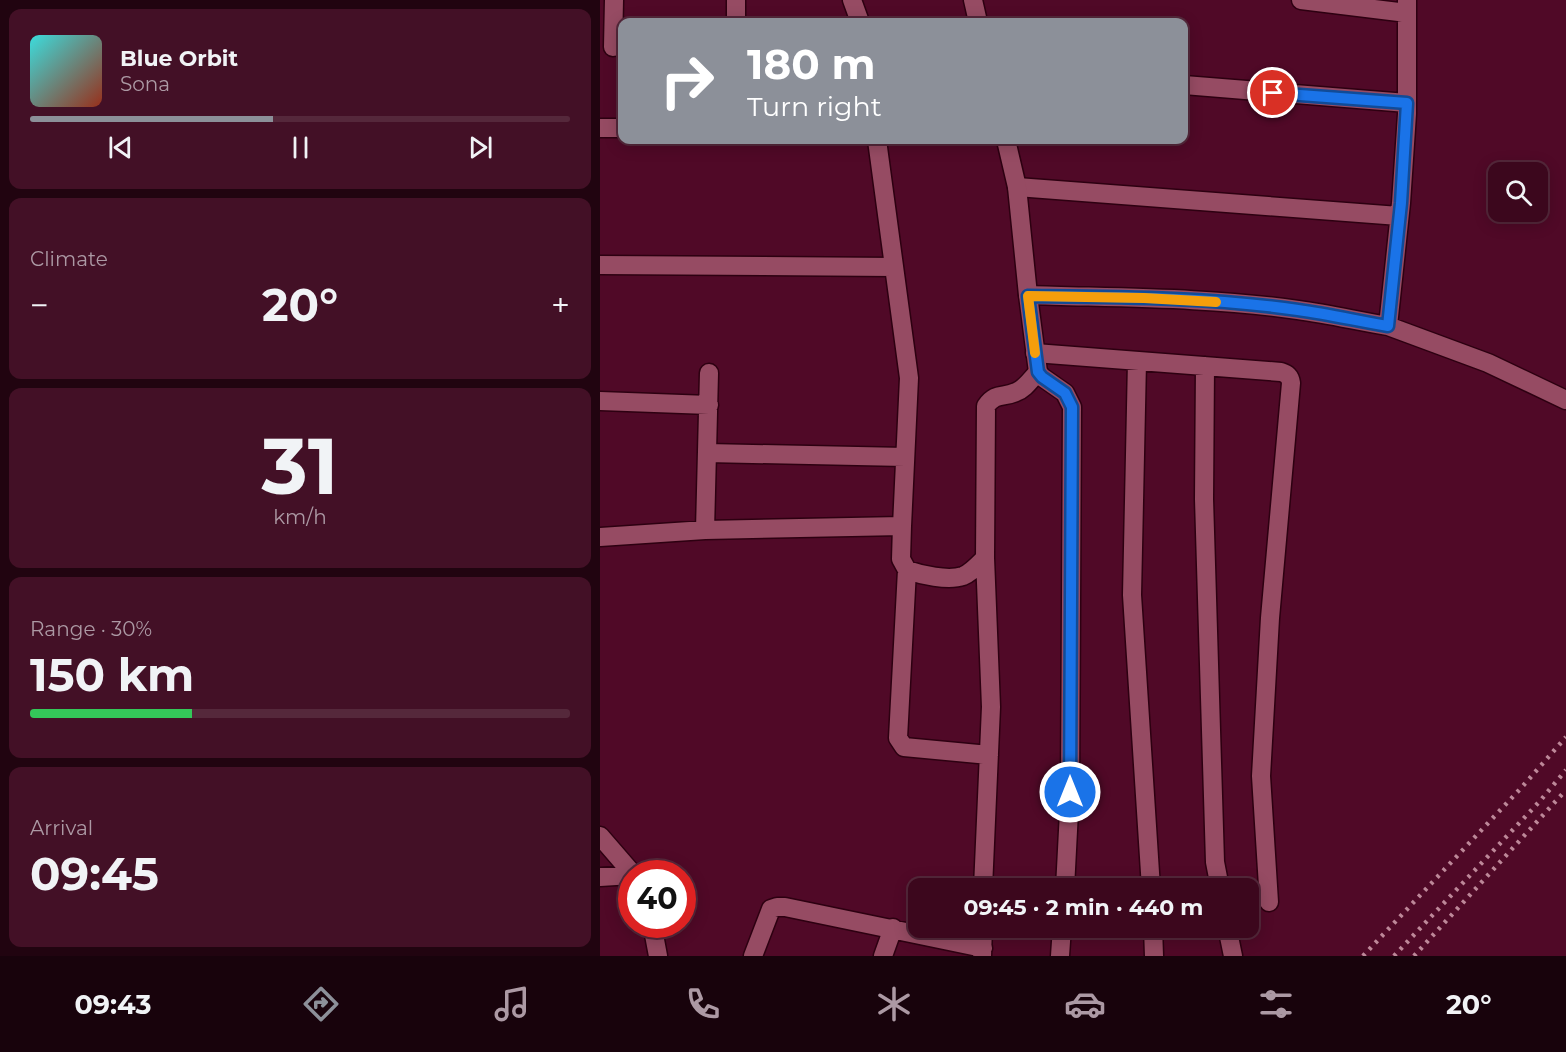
<!DOCTYPE html>
<html lang="en">
<head>
<meta charset="utf-8">
<style>
  body { margin:0; font-family:Montserrat,sans-serif; background:#431026; color:#f1f3f6; height:100vh; display:flex; flex-direction:column; font-size:22px; white-space:nowrap }
  * { box-sizing:border-box; margin:0 }
  p { font-size:20px; color:#ac99a4 }
  .icon { flex:none; width:33px; height:33px; fill:none; stroke:currentColor; stroke-width:2; stroke-linecap:round; stroke-linejoin:round }
  .map { position:relative; flex:1; overflow:hidden }
  .sheet { display:flex; flex-direction:column; gap:9px; padding:9px; background:#210410; width:600px }
  .sheet>* { flex:none }
  .banner { position:absolute; left:18px; top:18px; width:570px; height:126px; border-radius:12px; box-shadow:0 3px 15px #0003,0 0 0 2px #55283b; background:#8c9099; color:#fff; overflow:hidden }
  .tools { position:absolute; left:888px; top:162px; display:grid; gap:12px }
  .tools a { display:grid; place-items:center; width:60px; height:60px; border-radius:12px; background:#3c071d; box-shadow:0 3px 15px #0003,0 0 0 2px #55283b; font-size:30px }
  .speed { position:absolute; left:18px; top:860px; display:flex; gap:12px; font-size:30px; font-weight:700; text-align:center }
  .speed>* { display:grid; place-content:center; width:78px; height:78px; border-radius:50%; background:#3c071d; box-shadow:0 3px 15px #0003,0 0 0 2px #55283b; line-height:1 }
  .speed .limit { border:9px solid #d22; background:#fff; color:#111 }
  .pin { position:absolute; display:grid; place-items:center; width:51px; height:51px; color:#fff; margin:-26px; border:3px solid #fff; border-radius:50%; box-shadow:0 2px 6px #0007 }
  .me { position:absolute; width:66px; margin:-33px; rotate:0deg; stroke-linejoin:round; filter:drop-shadow(0 0 4px #0008) }
  .turn { display:flex; align-items:center; gap:21px; height:126px; padding:0 30px; font-size:27px }
  .turn .icon { width:78px; height:78px; stroke-width:2.5 }
  .turn b { display:block; font-size:42px; line-height:51px }
  .big { font-size:45px; font-weight:700; line-height:1.1 }
  .sheet .tile { flex:1; display:flex; flex-direction:column; justify-content:center; gap:9px; min-width:0; padding:0 21px; border-radius:12px; background:#431026 }
  .sheet .dial { align-items:center; gap:0 }
  .dial b { font-size:78px; line-height:1 }
  .song { display:flex; align-items:center; gap:18px }
  .cover { width:72px; height:72px; border-radius:9px; background:linear-gradient(135deg,hsl(180 70% 55%),hsl(10 70% 35%)) }
  .played { height:6px; border-radius:3px; background:linear-gradient(90deg,#8c9099 45%,#55283b 45%) }
  .keys { display:flex; justify-content:space-around; direction:ltr }
  .heat { display:flex; justify-content:space-between; align-items:center; font-size:33px; direction:ltr }
  .charge { height:9px; border-radius:4px; background:linear-gradient(90deg,#34c759 30%,#55283b 0) }
  .trip { position:absolute; left:308px; top:878px; width:351px; height:60px; border-radius:12px; background:#3c071d; box-shadow:0 3px 15px #0003,0 0 0 2px #55283b; font-weight:700; line-height:60px; text-align:center }
  .tab-bar { display:flex; height:96px; justify-content:space-around; align-items:center; background:#18030c; color:#ac99a4 }
  .tab-bar .icon { width:42px; height:42px }
  .tab-bar .on { color:#8c9099 }
  .tab-bar b { font-size:27px; color:#f1f3f6 }
  main { display:flex; flex:1; min-height:0 }
  .map>svg:first-child { display:block }
  .lines { fill:none; stroke-linecap:round; stroke-linejoin:round }
  .minor-casing { stroke:#2d0011; stroke-width:21 }
  .tertiary-casing { stroke:#2d0011; stroke-width:21 }
  .minor { stroke:#964b63; stroke-width:18 }
  .tertiary { stroke:#964b63; stroke-width:18 }
  .rail { stroke:#bd8899; stroke-width:4.5; stroke-dasharray:3 6; stroke-linecap:butt }
  .route-casing { stroke:#114b97; stroke-width:15 }
  .route { stroke:#1a73e8; stroke-width:10 }
  .slow { stroke:#f59e0b; stroke-width:10 }
</style>
</head>
<body>
<main>
<section class="sheet">
<div class="tile">
<div class="song"><i class="cover"></i><div><b>Blue Orbit</b><p>Sona</p></div></div>
<div class="played"></div>
<div class="keys"><svg class="icon" aria-label="previous" viewBox="0 0 24 24"><path d="M18 5L8 12l10 7zM5 5v14"/></svg><svg class="icon" aria-label="pause" viewBox="0 0 24 24"><path d="M8 5v14M16 5v14"/></svg><svg class="icon" aria-label="next" viewBox="0 0 24 24"><path d="M6 5l10 7-10 7zM19 5v14"/></svg></div>
</div>
<div class="tile"><p>Climate</p>
<div class="heat"><a>−</a><b class="big">20°</b><a>+</a></div>
</div>
<div class="tile dial"><b>31</b><p>km/h</p></div>
<div class="tile"><p>Range · 30%</p><b class="big">150 km</b><div class="charge"></div></div>
<div class="tile"><p>Arrival</p><b class="big">09:45</b></div>
</section>
<div class="map">
<svg width="966" height="956" viewBox="0 0 966 956">
  <rect width="100%" height="100%" fill="#500927"/>
  <g class="lines">
    <defs>
      <path id="minor" d="M136 0V22
        M252 0 260 22
        M701 0 807 13
        M13 47 14 0
        M584 85 807 103
        M0 128H22
        M277 140 309 378 302 526
        M417 187 799 216
        M0 265 294 267
        M428 295C517 298 609 297 698 310 728 314 758 321 788 326L801 203 807 114V0
        M788 326 888 363 966 400
        M435 353 681 372C687 374 690 376 691 383L670 618 661 776 669 902
        M537 361 532 595 551 888
        M605 366 604 499 615 862 620 888
        M0 401 109 405
        M107 453 305 457
        M105 530 109 373
        M0 537 105 530 302 526 301 559 307 570C321 575 348 581 363 576 371 573 379 564 385 558L386 406C396 392 403 398 416 392 425 389 431 379 438 372
        M307 570 298 738 304 747 389 755
        M0 836 32 873
        M0 877 32 875
        M383 888 391 707 385 558
        M52 924 58 956
        M553 927 554 956
        M627 927 633 956
        M153 956 171 909 177 907H185L383 948
        M283 956 293 928
        M382 956 383 927"/>
      <path id="tertiary" d="M373 0 378 22
        M406 140 417 187 428 295 438 372 442 377 465 393 472 407 470 792 465 888
        M460 956 462 927"/>
    </defs>
    <use href="#minor" class="minor-casing"/>
    <use href="#tertiary" class="tertiary-casing"/>
    <use href="#minor" class="minor"/>
    <use href="#tertiary" class="tertiary"/>
    <path class="rail" d="M763 956 922 787 966 737
      M794 956 940 801 966 770
      M814 956 966 790"/>
  </g>
  <g class="lines">
    <defs>
      <path id="route" d="M470 792 472 407 465 393 442 377 438 372 428 296C517 297 609 297 698 310 728 314 758 321 788 326L801 203 807 103 673 93"/>
    </defs>
    <use href="#route" class="route-casing"/>
    <use href="#route" class="route"/>
    <path class="slow" d="M435 353 428 296 544 298 616 302"/>
  </g>
</svg>
<div class="tools">
<a><svg class="icon" aria-label="search" viewBox="0 0 24 24"><circle cx="10" cy="10" r="6"/><path d="M15 15l6 6"/></svg></a>
</div>
<div class="speed"><div class="limit">40</div></div>
<div class="pin" style="left:673px;top:93px;background:#d93025"><svg class="icon" aria-label="arrive" viewBox="0 0 24 24"><path d="M6 21V4h12l-3 4 3 4H6"/></svg></div>
<svg class="me" style="left:470px;top:792px" viewBox="-20 -20 40 40"><circle r="17" fill="#1a73e8" stroke="#fff" stroke-width="3"/><path d="M0-11L8 9 0 5-8 9z" fill="#fff"/></svg>
<div class="trip">09:45 · 2 min · 440 m</div>
<div class="banner">
<div class="turn"><svg class="icon" aria-label="right" viewBox="0 0 24 24"><path d="M7 20v-9h11M14 6l5 5-5 5"/></svg><div><b>180 m</b>Turn right</div></div>
</div>
</div>
</main>
<nav class="tab-bar">
<b>09:43</b>
<svg class="icon on" aria-label="directions" viewBox="0 0 24 24"><path d="M12 3l9 9-9 9-9-9zM9 14v-3h6M13 9l2 2-2 2"/></svg>
<svg class="icon" aria-label="music" viewBox="0 0 24 24"><path d="M9 18V5l10-2v13"/><circle cx="6" cy="18" r="3"/><circle cx="16" cy="16" r="3"/></svg>
<svg class="icon" aria-label="phone" viewBox="0 0 24 24"><path d="M5 4h4l2 5-3 2q2 4 5 5l2-3 5 2v4C11 20 4 13 5 4z"/></svg>
<svg class="icon" aria-label="climate" viewBox="0 0 24 24"><path d="M12 3v18M4 7l16 10M4 17L20 7"/></svg>
<svg class="icon" aria-label="car" viewBox="0 0 24 24"><path d="M5 17H2v-5l4-1 3-4h7l3 4 3 1v5h-3M9 17h6M6 11h13"/><circle cx="7" cy="17" r="2"/><circle cx="17" cy="17" r="2"/></svg>
<svg class="icon" aria-label="filters" viewBox="0 0 24 24"><path d="M4 7h16M4 17h16"/><circle cx="9" cy="7" r="2"/><circle cx="15" cy="17" r="2"/></svg>
<b>20°</b>
</nav>
</body>
</html>
